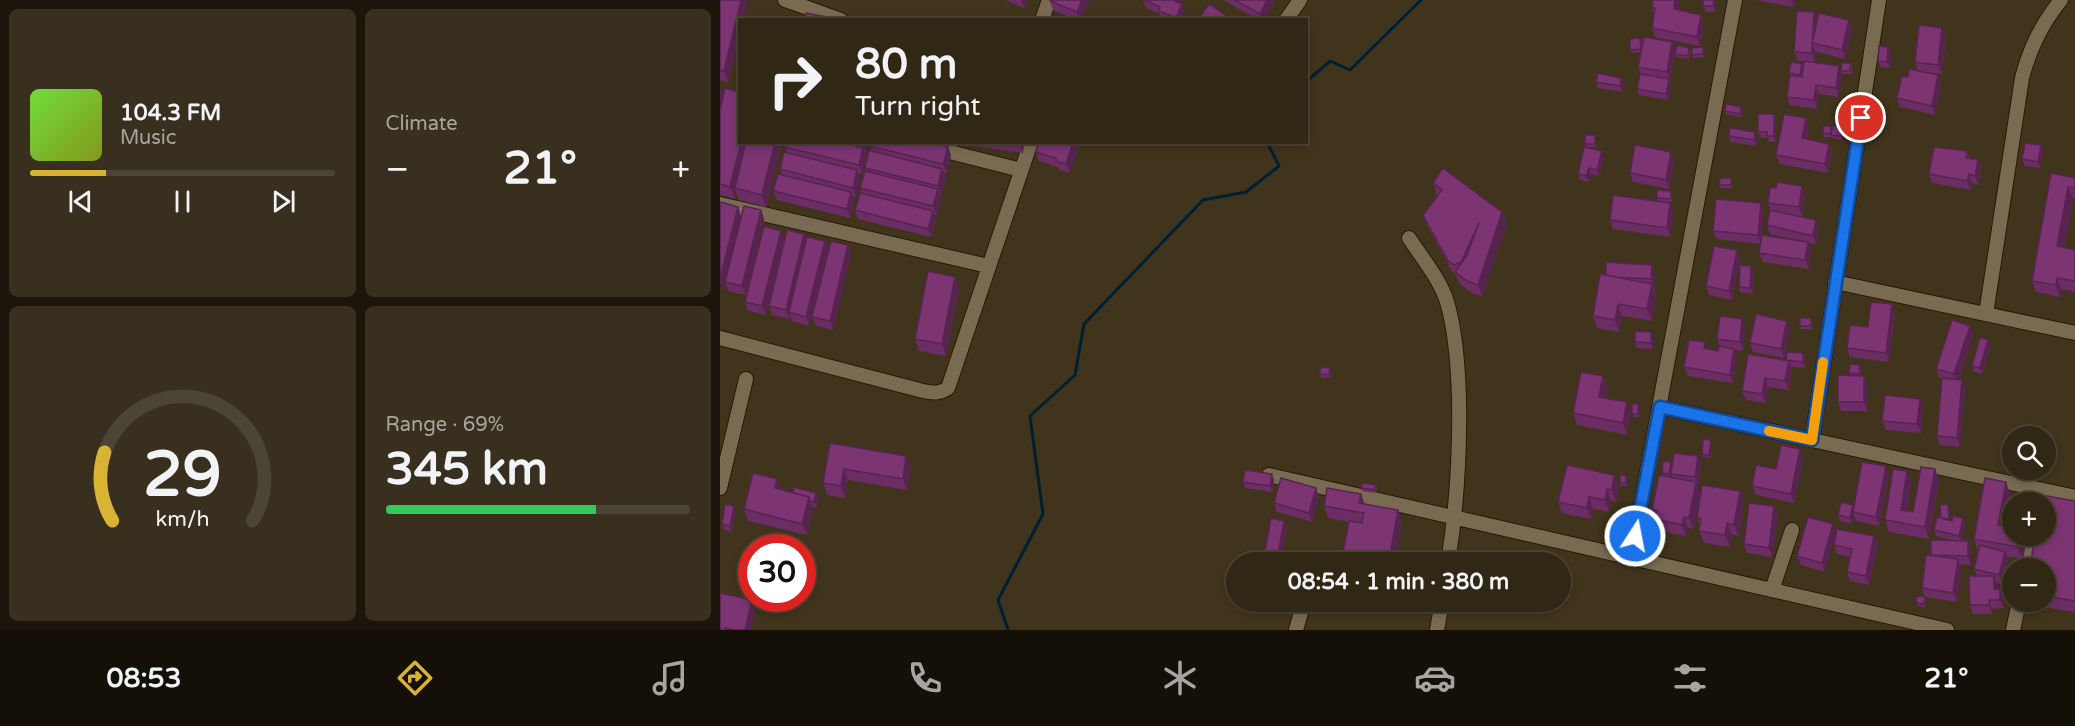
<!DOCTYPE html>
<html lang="en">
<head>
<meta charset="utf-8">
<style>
  body { margin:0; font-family:"Varela Round",sans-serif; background:#392f1e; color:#f1f3f6; height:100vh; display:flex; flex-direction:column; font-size:22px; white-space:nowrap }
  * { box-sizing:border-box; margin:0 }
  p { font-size:20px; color:#a8a5a0 }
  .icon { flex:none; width:33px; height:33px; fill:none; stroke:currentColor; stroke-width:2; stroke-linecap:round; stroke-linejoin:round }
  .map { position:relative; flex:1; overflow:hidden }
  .panel { display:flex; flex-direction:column; gap:9px; padding:9px; background:#1b150c; width:720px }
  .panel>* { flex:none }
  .banner { position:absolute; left:18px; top:18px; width:570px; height:126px; border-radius:0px; box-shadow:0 3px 9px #0003,0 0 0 2px #4c4434; background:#312715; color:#f1f3f6; overflow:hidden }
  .tools { position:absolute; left:1282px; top:426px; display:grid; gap:12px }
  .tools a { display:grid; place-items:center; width:54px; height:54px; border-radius:50%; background:#312715; box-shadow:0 3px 9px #0003,0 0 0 2px #4c4434; font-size:30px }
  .speed { position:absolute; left:18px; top:534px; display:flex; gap:12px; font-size:30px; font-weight:700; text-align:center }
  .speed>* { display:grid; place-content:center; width:78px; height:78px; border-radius:50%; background:#312715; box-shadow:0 3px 9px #0003,0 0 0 2px #4c4434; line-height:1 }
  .speed .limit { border:9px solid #d22; background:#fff; color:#111 }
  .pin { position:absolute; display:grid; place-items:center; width:51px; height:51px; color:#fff; margin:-26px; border:3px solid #fff; border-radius:50%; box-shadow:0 2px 6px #0007 }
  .me { position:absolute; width:66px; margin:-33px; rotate:11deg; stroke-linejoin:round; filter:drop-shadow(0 0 4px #0008) }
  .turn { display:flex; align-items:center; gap:21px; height:126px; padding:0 18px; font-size:27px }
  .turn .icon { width:78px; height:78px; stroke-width:2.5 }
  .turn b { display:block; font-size:42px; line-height:51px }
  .big { font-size:45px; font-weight:700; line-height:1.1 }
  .panel .widget { flex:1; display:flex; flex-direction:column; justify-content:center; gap:9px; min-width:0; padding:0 21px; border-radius:9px; background:#392f1e }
  .panel .dial { align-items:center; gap:0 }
  .dial svg { height:156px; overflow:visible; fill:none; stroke:#4c4434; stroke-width:7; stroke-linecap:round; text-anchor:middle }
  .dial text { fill:#f1f3f6; stroke:none }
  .song { display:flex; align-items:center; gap:18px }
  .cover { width:72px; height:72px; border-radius:9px; background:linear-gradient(135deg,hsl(100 70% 55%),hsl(70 70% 35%)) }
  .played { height:6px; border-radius:3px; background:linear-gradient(90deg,#d9b334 25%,#4c4434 25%) }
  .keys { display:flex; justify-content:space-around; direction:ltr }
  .heat { display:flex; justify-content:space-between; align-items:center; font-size:33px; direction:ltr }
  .charge { height:9px; border-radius:4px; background:linear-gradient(90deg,#34c759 69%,#4c4434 0) }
  .panel .tiles { flex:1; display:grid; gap:9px; grid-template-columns:repeat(2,1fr) }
  .trip { position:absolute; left:506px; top:552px; width:345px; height:60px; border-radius:30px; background:#312715; box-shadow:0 3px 9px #0003,0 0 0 2px #4c4434; font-weight:700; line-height:60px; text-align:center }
  .dock { display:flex; height:96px; justify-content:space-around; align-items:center; background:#141008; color:#a8a5a0 }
  .dock .icon { width:42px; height:42px }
  .dock .on { color:#d9b334 }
  .dock b { font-size:27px; color:#f1f3f6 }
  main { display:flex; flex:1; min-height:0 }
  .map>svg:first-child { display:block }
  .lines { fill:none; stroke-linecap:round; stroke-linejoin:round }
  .stream { stroke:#002031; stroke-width:3 }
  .minor-casing { stroke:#271b04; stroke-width:16 }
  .minor { stroke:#796b52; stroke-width:14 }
  .wall { fill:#6b2d63 }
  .shaded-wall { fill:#572450 }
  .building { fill:#7c3473; stroke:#572450; stroke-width:1.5 }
  .route-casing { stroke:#114b97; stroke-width:15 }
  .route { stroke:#1a73e8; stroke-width:10 }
  .slow { stroke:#f59e0b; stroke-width:10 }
</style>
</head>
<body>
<main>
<section class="panel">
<div class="tiles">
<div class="widget">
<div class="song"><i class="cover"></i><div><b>104.3 FM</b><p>Music</p></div></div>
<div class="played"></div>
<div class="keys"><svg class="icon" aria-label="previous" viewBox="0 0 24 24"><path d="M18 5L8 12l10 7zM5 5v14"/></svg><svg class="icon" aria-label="pause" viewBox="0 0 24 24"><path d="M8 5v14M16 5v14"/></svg><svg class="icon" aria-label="next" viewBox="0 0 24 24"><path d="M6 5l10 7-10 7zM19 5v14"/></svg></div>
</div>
<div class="widget"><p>Climate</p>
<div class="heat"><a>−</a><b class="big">21°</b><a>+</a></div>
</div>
<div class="widget dial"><svg viewBox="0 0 100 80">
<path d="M14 69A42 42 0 1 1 86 69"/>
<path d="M14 69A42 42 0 0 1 10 34" stroke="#d9b334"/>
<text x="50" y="56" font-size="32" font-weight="700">29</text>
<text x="50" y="72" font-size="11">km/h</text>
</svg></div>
<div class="widget"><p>Range · 69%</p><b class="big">345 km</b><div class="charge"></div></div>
</div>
</section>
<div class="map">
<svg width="1355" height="630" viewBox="0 0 1355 630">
  <rect width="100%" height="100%" fill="#41341c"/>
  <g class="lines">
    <path class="stream" d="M586 82 610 61 630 70 701 0
      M288 630 278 600 323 514 310 416 355 375 364 324 483 200 526 192 559 166 547 142"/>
    <defs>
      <path id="minor" d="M65 0 121 20
        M322 20 329 0
        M566 20 580 0
        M190 142 301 170
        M0 204 268 266
        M689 238C702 258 720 279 727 302 736 332 738 366 739 397 740 453 737 507 728 562
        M1115 282 1355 333
        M1266 314 1302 78C1310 48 1321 25 1341 0
        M0 338 203 391C213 393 219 394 228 388L311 142
        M940 407 1355 497
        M1092 440 1159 0
        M549 475 1227 630
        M0 488 26 379
        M911 558 1015 0
        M594 562 595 559
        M1307 568 1315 536
        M1052 590 1072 530
        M576 630 584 602
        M717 630 722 602
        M1293 630 1299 602"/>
    </defs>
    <use href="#minor" class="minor-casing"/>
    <use href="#minor" class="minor"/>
  </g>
  <path class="wall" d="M0 0 20 20V36L8 82 0 80Z
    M286 0H308L304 8Z
    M369 0 361 20H356L333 10 330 1Z
    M423 0H462L460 3 465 13 462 20H442L440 14 426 8Z
    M505 0H552L554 3 545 20H538L505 1Z
    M983 0H995L996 12H986L983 6Z
    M1036 0H1075L1074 7Z
    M960 2 958 10 981 15 984 24 980 46 935 37 932 28 934 14 932 8Z
    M1129 20 1132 29 1125 59 1096 52 1095 51V62L1122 75 1119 97 1099 94 1097 109 1070 105 1067 97 1070 75 1069 73 1083 67 1082 77 1084 61H1078L1074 52 1097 21V25Z
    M1222 28 1226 37 1222 74 1203 72 1218 75 1221 84 1215 115 1180 107 1177 98 1188 77 1198 71 1195 62Z
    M922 41V48L952 42 955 51 950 81H949L951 85 948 100 919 95 917 89 921 75 918 67 921 52 912 53 910 50Z
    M983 47 984 57 973 58 972 55Z
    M1168 47 1171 53 1170 68 1161 67 1158 61Z
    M969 48 970 51 969 59 956 57 955 54Z
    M1131 63 1132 66V74H1122L1121 71Z
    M901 78 904 84 902 92 878 88 876 82Z
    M0 87 20 142H62L46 207 19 200 16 192 15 199 0 195Z
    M1022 110 1021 117 1006 114 1005 111Z
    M1054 114 1056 120V142H1049L1048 138H1041L1038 132Z
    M1086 118 1089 127 1087 139 1109 144 1112 153 1108 173 1060 164 1056 155Z
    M1112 129 1123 130 1122 140 1113 138 1112 136V137H1104L1103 133Z
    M875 135 876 138V147H866L865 144Z
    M1009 136 1037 138 1036 146 1011 142Z
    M66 142H149L146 154 145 153 146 157 142 174 138 173 140 179 136 197 132 196 134 201 130 218 57 200 53 191 62 175 60 169 68 153 65 147Z
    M226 142H304L303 153Z
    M360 142 350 173 339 170 338 167 319 161 316 152Z
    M1321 145 1323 151 1320 168 1305 166 1302 159Z
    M150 146 228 147 231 156 227 173H224L226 178 221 195H220L221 198 217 215H214L216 220 212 237 138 219 135 210 142 193 140 188 146 171 145 168 152 151Z
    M1247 151 1250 159 1258 160 1261 169 1258 185 1252 183 1251 190 1212 183 1209 174Z
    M884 157 879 176 871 174 869 182 860 180 858 174Z
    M954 161 949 189 913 182 910 173Z
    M1331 173 1355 178V199L1353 198 1344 248 1355 250V292L1341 289 1340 297 1316 292 1312 281Z
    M1012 181V188H1000L999 185Z
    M713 183 782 212 787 223 762 296 752 293 739 283 736 275 733 273 708 227 703 215 718 196 717 195Z
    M1082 186 1085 195 1082 216H1076L1099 229 1096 244 1088 243 1091 251 1089 269 1043 262 1039 253 1041 244 996 239 993 231 1041 203 1044 212 1041 240 1082 241 1050 234 1047 225 1050 210 1048 203 1056 188Z
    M951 191 952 194V202H943L953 212 950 237 893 229 890 220 938 201 937 198Z
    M41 210 44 219 26 295 8 291 5 282Z
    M84 234 87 240 105 241 108 250 89 326 72 321 70 316 69 319 52 315 49 306Z
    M64 240 46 315 28 311 25 302Z
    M1017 250 1020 259 1012 300 989 295 986 286Z
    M131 254 113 330 96 326 92 317Z
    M1034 272 1033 294 1021 293 1019 287Z
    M935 274 934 288 936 296 932 321 902 316 899 332 877 328 873 316 886 275Z
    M235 277 239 288 226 356 199 351 195 339Z
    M1175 313 1169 362 1130 357 1127 348 1148 327Z
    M1067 321 1070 330 1064 358 1033 352 1030 343Z
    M1092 321V330L1081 329 1080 326Z
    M1250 326 1253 335 1239 380 1245 389 1240 447 1220 445 1217 436 1222 378H1220L1216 369Z
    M1025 328 1023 351 1014 350 1017 358 1013 383 968 376 964 367 987 349 998 351 1000 346 997 339Z
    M933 338V349L917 348 915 342Z
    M1271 346 1262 374 1254 372 1252 366Z
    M1083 353 1085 359V368L1071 367 1072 370 1069 390 1048 387 1046 403 1026 400 1022 391 1066 360Z
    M1141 368 1140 376 1147 385V411H1121L1118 402 1130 375 1129 373Z
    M610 370 611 377 602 378 600 375Z
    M883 376 888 388 886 398 911 414 907 435 857 425 853 413Z
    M919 407V417H913L912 414Z
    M1203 407 1201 433 1166 430 1162 421Z
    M110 443 191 468 187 490 128 480 125 498 107 495 103 483Z
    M992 443 991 458 983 457 982 454Z
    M1080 449 1083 458 1074 503 1036 495 1032 486 1056 469Z
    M951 462 950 477H952L951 474 981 465 978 486H977L980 494 973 529 968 528 966 536 940 531 932 510 943 475 942 473Z
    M1166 466 1169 475 1159 526 1136 521 1134 516 1132 524 1120 521 1118 515 1134 507Z
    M1215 469 1219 481 1209 539 1169 532 1165 520 1187 471 1191 483 1187 511 1193 512Z
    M894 475 899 487 896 502 891 501 889 512 873 509 871 519 842 513 838 502Z
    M907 478V486H901L900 483Z
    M57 479 61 490 99 499 97 508 93 507V508L87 535 28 521 24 509Z
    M554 480 552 492 525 488 523 482Z
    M655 485 657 488 656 493 642 491 641 488Z
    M596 488 599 497 592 522 557 512 554 503Z
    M1020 491 1024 503 1019 536 1012 535 1010 547 984 543 979 531 980 527 977 518Z
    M1290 494 1284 527 1306 542 1303 559 1286 556 1288 561 1282 584 1276 583 1277 589 1284 598V608L1272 609V614H1253L1250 605 1257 576 1254 569 1258 551 1254 539Z
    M1355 501V612L1324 607V610L1310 607 1308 602H1326V568Z
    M645 504 678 510 682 522 675 562H627L623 553 629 522 608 518 604 506Z
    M1054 506 1058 515 1052 557 1027 553 1024 544Z
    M1229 507 1230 521 1245 524 1242 541 1251 550V565L1240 564 1241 568 1237 602 1205 597 1206 600 1205 607 1198 606 1196 603 1205 597 1202 588 1211 555 1234 541 1216 536 1214 530Z
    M16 512 12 532 4 530 2 524Z
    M1088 517 1105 572 1081 565 1077 556Z
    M564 521 567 527 560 561 547 558 545 552Z
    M1114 545H1158L1149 585 1130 581 1127 572 1130 557 1117 554Z"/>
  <path class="shaded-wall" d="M21 0H28L24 20H20V36L8 82 4 71Z
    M301 0H308L304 8Z
    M362 0H369L361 20H360L357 12Z
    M455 0H462L458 10Z
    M547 0H552L554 3 545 20H542L540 14Z
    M955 0H959L960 2 957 18 954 9Z
    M993 0H995L996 12 994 6Z
    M1071 0H1075L1074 7Z
    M462 4 465 13 462 20H456V18Z
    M1094 12 1097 21 1096 44 1092 43 1095 51V62L1092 53Z
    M981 15 984 24 980 46 977 37Z
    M1129 20 1132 29 1125 59 1122 50Z
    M1222 28 1226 37 1222 74 1218 65Z
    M952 42 955 51 950 81 947 72Z
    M1168 47 1171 53 1170 68 1167 62Z
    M1082 64 1083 67 1081 78 1080 75Z
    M1119 66 1122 75 1119 97 1116 88Z
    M1218 75 1221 84 1215 115 1212 106Z
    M901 78 904 84 902 92 900 86Z
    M949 79 951 85 948 100 946 94Z
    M1096 85 1099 94 1097 109 1094 100Z
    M0 87 4 99 0 115Z
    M1054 114 1056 120V142L1054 136Z
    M1086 118 1089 127 1085 147 1082 138Z
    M1122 127 1123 130 1122 140 1121 136Z
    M1035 132 1037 138 1036 146 1034 140Z
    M21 142H28L15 188 16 192 15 199 10 187Z
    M55 142H62L46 207 42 195Z
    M143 142H149L146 154 143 145Z
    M300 142H304L303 153 299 144Z
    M353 142H360L350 173 346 164Z
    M1109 144 1112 153 1108 173 1105 164Z
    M1321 145 1323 151 1320 168 1318 162Z
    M228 147 231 156 227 173 223 164Z
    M143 148 146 157 142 174 139 165Z
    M882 151 884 157 879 176 877 170Z
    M951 152 954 161 949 189 946 180Z
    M1258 160 1261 169 1258 185 1255 176Z
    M869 168 871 174 869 182 866 176Z
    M222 169 226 178 221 195 218 186Z
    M137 170 140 179 136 197 133 188Z
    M1249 174 1252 183 1251 190 1247 181Z
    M1082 186 1085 195 1082 216 1079 207Z
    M1348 187 1353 198 1342 258 1337 246Z
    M218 189 221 198 217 215 213 206Z
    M131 192 134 201 130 218 127 209Z
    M950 203 953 212 950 237 947 228Z
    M1041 203 1044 212 1041 244 1038 235Z
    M18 207 21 216 3 291 0 284V279Z
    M41 210 44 219 26 295 22 286Z
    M213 211 216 220 212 237 208 229Z
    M782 212 787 223 762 296 758 285Z
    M1096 220 1099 229 1096 244 1093 236Z
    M759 223 745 274 741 262Z
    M61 231 64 240 46 315 42 306Z
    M84 234 88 243 69 312 70 316 69 319 66 310Z
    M105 241 108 250 89 326 86 317Z
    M1088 242 1091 251 1089 269 1085 260Z
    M128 245 131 254 113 330 110 321Z
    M1017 250 1020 259 1012 300 1009 291Z
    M932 265 935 274 934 288 931 279Z
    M1031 266 1034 272 1033 294 1030 288Z
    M235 277 239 288 226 356 222 344Z
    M1337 278 1341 289 1340 297 1336 285Z
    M932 284 936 296 932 321 927 309Z
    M898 304 902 316 899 332 895 320Z
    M1172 304 1175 313 1169 362 1166 353Z
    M1022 319 1025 328 1023 351 1020 342Z
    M1067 321 1070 330 1064 358 1061 349Z
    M1250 326 1253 335 1238 383 1234 374Z
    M931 332 933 338V349L931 343Z
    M1268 340 1271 346 1262 374 1260 368Z
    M1014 349 1017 358 1013 383 1010 375Z
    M1083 353 1085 359V368L1083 362Z
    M1069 361 1072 370 1069 390 1065 381Z
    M883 376 888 388 884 408 879 397Z
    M1144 376 1147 385V411L1144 402Z
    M1045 378 1048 387 1046 403 1042 394Z
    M1242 380 1245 389 1240 447 1237 438Z
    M1200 399 1203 407 1201 433 1197 424Z
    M907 402 911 414 907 435 903 423Z
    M991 440 992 443 991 458 989 455Z
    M1080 449 1083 458 1074 503 1071 494Z
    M186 456 191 468 187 490 183 479Z
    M978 456 981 465 978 486 975 477Z
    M951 462 952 465 950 477 949 474Z
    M1166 466 1169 475 1159 526 1156 517Z
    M124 469 128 480 125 498 121 486Z
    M1215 469 1219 481 1209 539 1205 527Z
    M1187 471 1191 483 1185 521 1181 510Z
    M552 474 554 480 552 492 550 486Z
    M894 475 899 487 896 502 892 490Z
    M57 479 62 491 55 488Z
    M976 482 980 494 973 529 969 518Z
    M1286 482 1290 494 1282 537 1278 525Z
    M596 488 599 497 592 522 589 513Z
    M887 489 891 501 889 512 885 500Z
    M1020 491 1024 503 1019 536 1014 525Z
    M96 493 99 499 97 508 94 502Z
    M641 494 645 505 639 503Z
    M89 497 93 508 87 535 82 524Z
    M869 497 873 509 871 519 867 508Z
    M1133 505 1135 511 1133 512 1134 516 1132 524 1130 518Z
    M14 506 16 512 12 532 10 526Z
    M1054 506 1058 515 1052 557 1049 548Z
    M678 510 682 522 675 562H669Z
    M964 517 968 528 966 536 962 525Z
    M1243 518 1245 524 1241 542 1239 536Z
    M564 521 567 527 560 561 558 555Z
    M1007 523 1012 535 1010 547 1005 535Z
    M1113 524 1116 533 1105 572 1102 563Z
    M1154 536 1158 545 1149 585 1146 576Z
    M1301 536H1304L1306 542 1303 559 1298 547Z
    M1248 541 1251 550V565L1248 556Z
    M1285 552 1288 561 1282 584 1279 575Z
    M1238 559 1241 568 1237 602 1233 593Z
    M1274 576 1277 585V598L1274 589Z
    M1280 589 1284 598V608L1280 600Z
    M32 600 35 609 31 630H25Z
    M1269 600 1272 609V614L1269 605Z"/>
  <path class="building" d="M0 0H21L4 71 0 70Z
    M330 0H362L357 12 330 1Z
    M424 0H455L454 1 462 4 456 18 439 11 440 7Z
    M515 0H547L540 14Z
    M933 0H955L954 9 981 15 977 37 932 28 935 8H932Z
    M983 0H993L994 6H983Z
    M489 4 512 20H478Z
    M1077 11 1094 12 1092 53 1074 52Z
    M86 13 107 17 106 20H84Z
    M1099 13 1129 20 1122 50 1092 43Z
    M1199 25 1222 28 1218 65 1195 62Z
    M924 37 952 42 947 72 918 67Z
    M920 38 921 49 910 50V39Z
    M957 45 969 48 968 56 955 54Z
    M1159 46 1168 47 1167 62 1158 61Z
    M983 47V54L972 55V48Z
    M1084 61 1119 66 1116 88 1096 85 1094 100 1067 97 1070 75 1082 77Z
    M1071 62 1082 64 1080 75 1069 73Z
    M1122 63H1131L1130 71H1121Z
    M1189 69 1218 75 1212 106 1177 98 1182 76 1188 77Z
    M878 73 901 78 900 86 876 82Z
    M920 74 949 79 946 94 917 89Z
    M5 88 20 92V142H21L10 187 0 184V110Z
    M1006 104 1021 107 1020 114 1005 111Z
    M1038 114H1054V136H1047V132H1038Z
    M1064 114 1086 118 1082 138 1109 144 1105 164 1056 155Z
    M1113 125 1122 127 1121 136 1111 135Z
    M1103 126H1111V134L1103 133Z
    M1010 128 1035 132 1034 140 1009 136Z
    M865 135H875V144H865Z
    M26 142H55L42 195 15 188Z
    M66 142H121L143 148 139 165 65 147Z
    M151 142H209L228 147 223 164 150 146Z
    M319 142H353L346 164 336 161V158L316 152Z
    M1305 143 1321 145 1318 162 1302 159Z
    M915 145 951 152 946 180 910 173Z
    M864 147 882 151 877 170 869 168 866 176 858 174Z
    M1214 147 1247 151 1246 158 1258 160 1255 176 1249 174 1247 181 1209 174Z
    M149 150 222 169 218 186 145 168Z
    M64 152 137 170 133 188 60 169Z
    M723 168 782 212 758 285 747 281 735 272 747 255 759 223 741 262 734 265 728 261 703 215 722 190 713 183Z
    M145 171 218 189 213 206 140 188Z
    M1331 173 1355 178V188L1348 187 1337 246 1355 250V281L1337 278 1336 285 1312 281Z
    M58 174 131 192 127 209 53 191Z
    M1000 178H1011V185H999Z
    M1057 182 1082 186 1079 207 1048 203 1050 187 1056 188Z
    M937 190 951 191V199L937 198Z
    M140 193 213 211 208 229 135 210Z
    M893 195 950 203 947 228 890 220Z
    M996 199 1041 203 1038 235 993 231Z
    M1 202 18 207 0 279V205Z
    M24 206 41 210 22 286 5 282Z
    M1050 210 1096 220 1093 236 1047 225Z
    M44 226 61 231 42 306 25 302Z
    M67 230 84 234 66 310 49 306Z
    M1042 235 1088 242 1085 260 1039 253Z
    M87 237 105 241 86 317 69 312Z
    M111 241 128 245 110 321 92 317Z
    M994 246 1017 250 1009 291 986 286Z
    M886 262 932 265 931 279 895 277 886 275Z
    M1020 265 1031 266 1030 288 1019 287Z
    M208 271 235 277 222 344 195 339Z
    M880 274 932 284 927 309 898 304 895 320 873 316Z
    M1151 302 1172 304 1166 353 1127 348 1130 325 1148 327Z
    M1036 314 1067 321 1061 349 1030 343Z
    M1000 316 1022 319 1020 342 997 339Z
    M1080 318H1091V326H1080Z
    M1232 320 1250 326 1234 374 1216 369Z
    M915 331 931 332V343L915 342Z
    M1260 337 1268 340 1260 368 1252 366Z
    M969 340 985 342 984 348 998 351 999 346 1014 349 1010 375 964 367Z
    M1067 352 1083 353V362L1066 360Z
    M1028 354 1069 361 1065 381 1045 378 1042 394 1022 391Z
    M1130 364 1140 365 1139 374 1129 373Z
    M609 367 610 374 600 375V368Z
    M861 372 883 376 879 397 907 402 903 423 853 413Z
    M1118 375 1144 376V402H1118Z
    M1222 378 1242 380 1237 438 1217 436Z
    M1165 395 1200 399 1197 424 1162 421Z
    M912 404H918V414H912Z
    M983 439 991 440 989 455 982 454Z
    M110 443 186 456 183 479 124 469 121 486 103 483Z
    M1061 445 1080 449 1071 494 1032 486 1036 465 1056 469Z
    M954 453 978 456 975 477 951 474Z
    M943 461 951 462 949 474 942 473Z
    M1142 462 1166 466 1156 517 1133 512Z
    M847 465 894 475 892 490 887 489 885 500 869 497 867 508 838 502Z
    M1201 467 1215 469 1205 527 1165 520 1173 469 1187 471 1181 510 1193 512Z
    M525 470 552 474 550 486 523 482Z
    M33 473 57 479 55 488 89 497 82 524 24 509Z
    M900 475H906V483H900Z
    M939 475 976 482 969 518 964 517 962 525 935 519 937 511 932 510Z
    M561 478 596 488 589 513 554 503Z
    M1265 478 1286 482 1278 525 1293 528V536H1301L1298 547 1254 539Z
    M642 483 655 485V490L641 488Z
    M982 485 1020 491 1014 525 1007 523 1005 535 979 531 981 519 977 518Z
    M74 487 96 493 94 502 90 501 89 497 73 493Z
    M607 488 641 494 639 503 678 510 669 561 623 553 629 521 642 523 644 513 604 506Z
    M1321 495 1355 501V601L1326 596V568H1310L1315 536H1326V502H1320Z
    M1121 502 1133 505 1130 518 1118 515Z
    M1029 503 1054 506 1049 548 1024 544Z
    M5 504 14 506 10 526 2 524Z
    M1228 504 1229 519 1221 518 1220 505Z
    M1233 516 1243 518 1239 536 1214 530 1217 517 1232 521Z
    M1088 517 1113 524 1102 563 1077 556Z
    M551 518 564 521 558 555 545 552Z
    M1117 529 1154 536 1146 576 1127 572 1132 549 1114 545Z
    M1211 540 1248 541V556L1211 555Z
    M1260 545 1285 552 1279 575 1254 569Z
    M1206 555 1238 559 1233 593 1202 588Z
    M1249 576H1274V589H1280V600H1269V605H1250Z
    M0 593 32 600 25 630H14L5 628V630H0Z
    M1197 596 1205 597 1204 604 1196 603Z"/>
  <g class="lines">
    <defs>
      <path id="route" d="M915 536 940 407 1092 440 1141 118"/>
    </defs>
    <use href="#route" class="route-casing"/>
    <use href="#route" class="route"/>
    <path class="slow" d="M1049 431 1092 440 1103 362"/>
  </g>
</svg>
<div class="tools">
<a><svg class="icon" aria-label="search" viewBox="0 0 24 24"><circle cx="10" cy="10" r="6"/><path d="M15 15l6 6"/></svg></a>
<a>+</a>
<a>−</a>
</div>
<div class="speed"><div class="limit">30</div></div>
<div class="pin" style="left:1141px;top:118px;background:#d93025"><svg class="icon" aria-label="arrive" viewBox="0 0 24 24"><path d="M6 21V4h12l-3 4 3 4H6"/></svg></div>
<svg class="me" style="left:915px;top:536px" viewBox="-20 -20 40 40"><circle r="17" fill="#1a73e8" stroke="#fff" stroke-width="3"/><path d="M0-11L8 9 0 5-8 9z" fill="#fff"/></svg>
<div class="trip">08:54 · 1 min · 380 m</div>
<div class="banner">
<div class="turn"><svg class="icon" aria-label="right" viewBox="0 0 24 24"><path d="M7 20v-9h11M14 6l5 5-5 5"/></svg><div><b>80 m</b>Turn right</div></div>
</div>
</div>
</main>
<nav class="dock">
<b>08:53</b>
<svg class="icon on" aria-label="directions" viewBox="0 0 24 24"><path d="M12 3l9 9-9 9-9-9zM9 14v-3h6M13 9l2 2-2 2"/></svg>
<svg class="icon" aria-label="music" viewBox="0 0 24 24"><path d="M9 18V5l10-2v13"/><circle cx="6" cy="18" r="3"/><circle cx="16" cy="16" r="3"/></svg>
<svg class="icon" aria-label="phone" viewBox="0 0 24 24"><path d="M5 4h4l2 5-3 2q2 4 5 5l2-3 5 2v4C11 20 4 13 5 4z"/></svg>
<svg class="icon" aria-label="climate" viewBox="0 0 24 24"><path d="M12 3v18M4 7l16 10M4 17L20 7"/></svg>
<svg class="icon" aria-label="car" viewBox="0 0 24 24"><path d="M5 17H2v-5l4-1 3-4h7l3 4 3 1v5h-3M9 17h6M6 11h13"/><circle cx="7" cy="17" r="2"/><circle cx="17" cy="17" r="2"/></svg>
<svg class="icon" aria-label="filters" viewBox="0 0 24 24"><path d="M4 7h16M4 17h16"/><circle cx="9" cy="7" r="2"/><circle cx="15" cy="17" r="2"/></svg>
<b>21°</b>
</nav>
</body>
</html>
